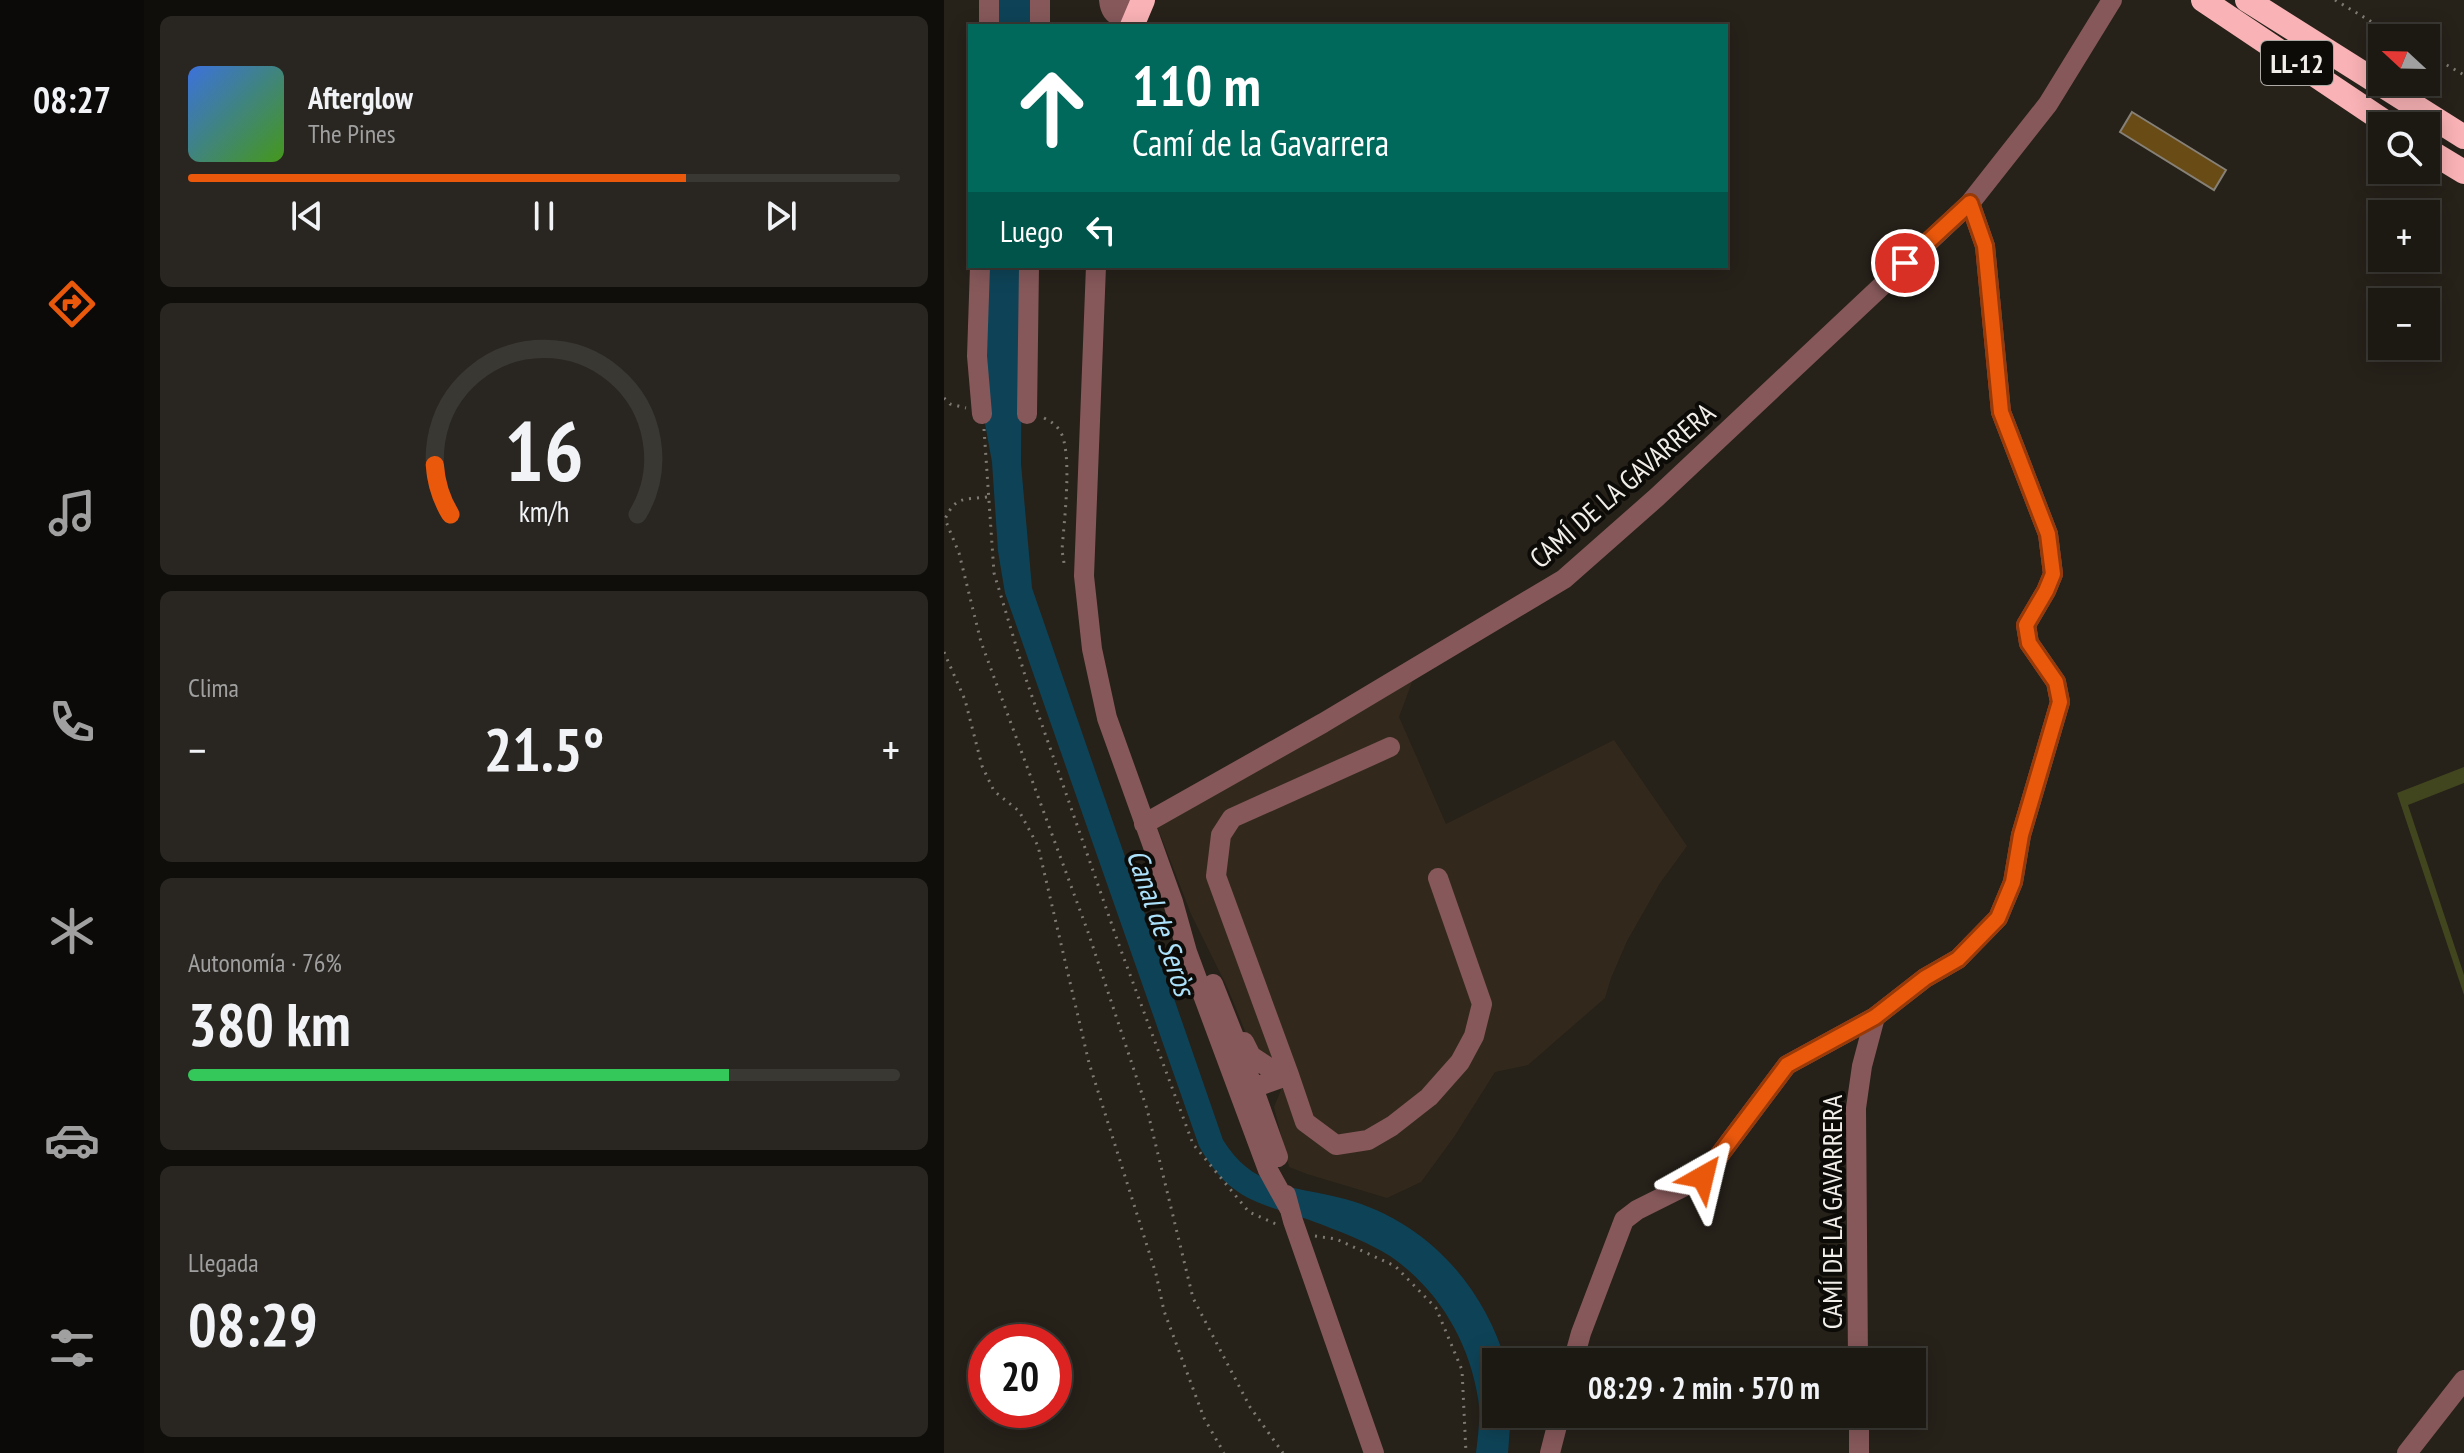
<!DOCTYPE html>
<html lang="es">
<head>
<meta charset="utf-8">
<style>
  body { margin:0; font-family:"PT Sans Narrow",sans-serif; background:#292621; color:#f1f3f6; height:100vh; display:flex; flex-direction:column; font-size:30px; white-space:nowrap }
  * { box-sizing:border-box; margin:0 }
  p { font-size:26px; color:#a0a0a0 }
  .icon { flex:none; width:44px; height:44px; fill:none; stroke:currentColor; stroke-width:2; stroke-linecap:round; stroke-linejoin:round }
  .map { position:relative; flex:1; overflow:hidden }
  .panel { display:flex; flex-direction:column; gap:16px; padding:16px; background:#0f0e0a; width:800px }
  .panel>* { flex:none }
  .banner { position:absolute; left:24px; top:24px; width:760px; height:244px; border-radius:0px; box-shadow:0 4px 20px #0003,0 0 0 2px #3a3833; background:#00695c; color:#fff; overflow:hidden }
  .needle { width:52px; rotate:292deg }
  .fabs { position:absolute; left:1424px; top:24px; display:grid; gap:16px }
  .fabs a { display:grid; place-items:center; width:72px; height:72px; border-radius:0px; background:#1c1913; box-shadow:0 4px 20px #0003,0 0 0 2px #3a3833; font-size:40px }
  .speed { position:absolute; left:24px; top:1324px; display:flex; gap:16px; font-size:40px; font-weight:700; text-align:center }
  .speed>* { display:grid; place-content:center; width:104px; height:104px; border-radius:50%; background:#1c1913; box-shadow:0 4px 20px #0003,0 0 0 2px #3a3833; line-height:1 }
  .speed .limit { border:12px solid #d22; background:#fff; color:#111 }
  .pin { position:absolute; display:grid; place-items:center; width:68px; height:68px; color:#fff; margin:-34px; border:4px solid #fff; border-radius:50%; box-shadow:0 2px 8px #0007 }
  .me { position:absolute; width:88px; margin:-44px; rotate:37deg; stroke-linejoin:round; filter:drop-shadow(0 0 6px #0008) }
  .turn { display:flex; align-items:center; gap:28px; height:168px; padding:0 32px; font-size:36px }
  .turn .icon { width:104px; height:104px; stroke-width:2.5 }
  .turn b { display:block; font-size:56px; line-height:68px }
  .then { display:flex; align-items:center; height:76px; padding:0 32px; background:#0003; gap:16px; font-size:30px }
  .big { font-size:60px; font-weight:700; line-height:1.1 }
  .panel .tile { flex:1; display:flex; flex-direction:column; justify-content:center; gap:12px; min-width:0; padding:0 28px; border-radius:12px; background:#292621 }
  .panel .dial { align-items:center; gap:0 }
  .dial svg { height:208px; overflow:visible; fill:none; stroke:#3a3833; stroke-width:7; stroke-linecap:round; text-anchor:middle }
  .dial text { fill:#f1f3f6; stroke:none }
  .song { display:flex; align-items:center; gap:24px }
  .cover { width:96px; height:96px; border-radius:12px; background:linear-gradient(135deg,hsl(220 70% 55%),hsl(100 70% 35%)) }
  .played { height:8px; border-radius:4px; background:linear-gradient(90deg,#ea580c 70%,#3a3833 70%) }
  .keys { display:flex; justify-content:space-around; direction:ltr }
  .heat { display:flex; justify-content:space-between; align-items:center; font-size:44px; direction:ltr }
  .charge { height:12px; border-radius:6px; background:linear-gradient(90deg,#34c759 76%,#3a3833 0) }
  .trip { position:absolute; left:538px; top:1348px; width:444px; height:80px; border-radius:0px; background:#1c1913; box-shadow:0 4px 20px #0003,0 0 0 2px #3a3833; font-weight:700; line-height:80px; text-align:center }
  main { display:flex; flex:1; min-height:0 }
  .tabs { display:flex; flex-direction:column; width:144px; justify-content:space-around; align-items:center; background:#0b0a08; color:#a0a0a0 }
  .tabs .icon { width:56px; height:56px }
  .tabs .selected { color:#ea580c }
  .tabs b { font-size:36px; color:#f1f3f6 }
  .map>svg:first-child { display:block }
  .built { fill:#32291c }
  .green { fill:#41461e }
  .water { fill:#0e4357 }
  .building { fill:#684b15; stroke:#868077; stroke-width:2 }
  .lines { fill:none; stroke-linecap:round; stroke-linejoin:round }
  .path { stroke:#7e7a73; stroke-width:3; stroke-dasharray:2 6; stroke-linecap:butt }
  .minor { stroke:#86585a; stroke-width:20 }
  .highway { stroke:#f9b2b5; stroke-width:24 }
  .route-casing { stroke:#983908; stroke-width:20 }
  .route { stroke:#ea580c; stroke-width:14 }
  .labels { text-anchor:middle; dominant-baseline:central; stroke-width:8; stroke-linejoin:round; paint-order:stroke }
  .shield { fill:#0d0b08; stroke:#adaaa6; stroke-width:2 }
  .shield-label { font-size:26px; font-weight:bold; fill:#f1eee9 }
  .street-label { font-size:28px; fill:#f1eee9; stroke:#0d0b08 }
  .water-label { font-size:30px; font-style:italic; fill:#abe1fa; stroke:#0d0b08 }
</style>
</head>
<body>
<main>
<nav class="tabs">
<b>08:27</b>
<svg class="icon selected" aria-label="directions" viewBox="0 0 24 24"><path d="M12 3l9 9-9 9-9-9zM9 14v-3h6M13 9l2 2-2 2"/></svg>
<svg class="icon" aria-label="music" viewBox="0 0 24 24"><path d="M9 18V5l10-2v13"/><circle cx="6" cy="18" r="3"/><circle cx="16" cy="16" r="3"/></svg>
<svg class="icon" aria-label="phone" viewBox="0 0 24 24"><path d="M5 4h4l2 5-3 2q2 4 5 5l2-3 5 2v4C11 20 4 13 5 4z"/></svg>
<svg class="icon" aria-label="climate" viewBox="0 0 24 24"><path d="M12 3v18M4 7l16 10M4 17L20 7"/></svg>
<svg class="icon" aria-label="car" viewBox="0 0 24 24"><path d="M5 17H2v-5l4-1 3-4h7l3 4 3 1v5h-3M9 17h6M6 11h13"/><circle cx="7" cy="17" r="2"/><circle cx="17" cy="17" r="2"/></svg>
<svg class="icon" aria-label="filters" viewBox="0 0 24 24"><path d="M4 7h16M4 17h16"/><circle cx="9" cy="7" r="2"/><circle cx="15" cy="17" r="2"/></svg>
</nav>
<section class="panel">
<div class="tile">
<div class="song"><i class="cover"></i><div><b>Afterglow</b><p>The Pines</p></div></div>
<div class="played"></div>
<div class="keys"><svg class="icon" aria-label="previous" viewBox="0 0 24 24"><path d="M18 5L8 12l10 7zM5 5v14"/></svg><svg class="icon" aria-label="pause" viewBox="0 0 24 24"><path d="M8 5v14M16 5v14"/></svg><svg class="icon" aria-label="next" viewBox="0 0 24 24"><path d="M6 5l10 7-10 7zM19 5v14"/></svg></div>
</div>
<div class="tile dial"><svg viewBox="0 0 100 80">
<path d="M14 69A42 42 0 1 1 86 69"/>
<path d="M14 69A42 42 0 0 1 8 50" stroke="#ea580c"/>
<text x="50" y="56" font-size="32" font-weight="700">16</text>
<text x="50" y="72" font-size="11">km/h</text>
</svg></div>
<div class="tile"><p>Clima</p>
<div class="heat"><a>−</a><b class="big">21.5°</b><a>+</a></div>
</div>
<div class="tile"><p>Autonomía · 76%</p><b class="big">380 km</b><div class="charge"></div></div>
<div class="tile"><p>Llegada</p><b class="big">08:29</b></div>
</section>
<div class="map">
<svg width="1520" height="1453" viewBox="0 0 1520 1453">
  <rect width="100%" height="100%" fill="#262119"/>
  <path class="built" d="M471 674 455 717 502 824 670 740 743 846 716 883 683 941 667 978 661 998 584 1065 551 1072 510 1137 477 1182 443 1198 363 1174 345 1167 330 1107 337 1090 327 1063 305 1041 284 989 247 914 213 826Z"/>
  <path class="green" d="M1520 767V783L1464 805 1520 975V995L1453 793Z"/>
  <path class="water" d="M51 0H87L86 26H51Z
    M42 266H78L77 464 88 588 279 1140C310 1190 351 1186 401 1199 481 1221 538 1283 562 1362H552V1414H567L564 1453H532C534 1435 537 1416 534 1398 525 1341 494 1289 446 1256 425 1243 402 1234 379 1225 321 1202 289 1207 255 1146L61 593 54 551 48 462 40 418Z"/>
  <path class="building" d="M1188 112 1282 170 1270 190 1176 132Z"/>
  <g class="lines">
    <path class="path" d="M1391 0 1455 38
      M1482 53 1520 75
      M0 398 6 404 22 408
      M100 418C108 422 114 426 118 435 128 460 120 522 118 550L120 563 123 567
      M40 429 50 573 83 682 175 945 249 1144 305 1212 334 1225
      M43 497C19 500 12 496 1 519L15 553 37 642 144 932 203 1109 249 1298 306 1407 339 1453
      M0 652 21 700 38 766 50 791 75 811 94 846 145 1063 212 1274 220 1311 260 1418 280 1453
      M371 1236 392 1239 451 1266 492 1308 518 1370 522 1453"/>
    <path class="minor" d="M96 0V26
      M165 0C166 10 169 14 178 18
      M45 26V0
      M176 26 183 0
      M36 266 33 356 38 414
      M152 266 140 576 148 649 163 718 229 902 243 952 324 1170 345 1208
      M83 414 85 266
      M200 824 379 723 620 579 713 497 1026 203 1104 104 1168 0
      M269 984 298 1057 334 1157
      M300 1042 307 1056 330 1071
      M345 1075 361 1122 392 1145 424 1140 448 1126 485 1097 516 1062 530 1036 538 1004 494 878
      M309 1088 345 1075 272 876 277 835 288 818 446 747
      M342 1195 349 1221 430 1453
      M629 1362 637 1333 680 1220 693 1210 759 1177 843 1065 931 1017
      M914 1362 912 1108 918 1066 931 1017 981 978 1014 959 1054 918 1069 882 1077 835 1116 702 1112 682 1085 643 1082 625 1102 591 1109 574 1104 534 1057 412 1041 246 1026 203
      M915 1414V1453
      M606 1453 616 1414
      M1463 1453 1520 1380"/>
    <path class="highway" d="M1259 0 1447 126
      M1303 0 1520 137
      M188 26 199 0
      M1482 149 1520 172"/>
  </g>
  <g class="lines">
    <defs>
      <path id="route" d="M759 1177 843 1065 931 1017 981 978 1014 959 1054 918 1069 882 1077 835 1116 702 1112 682 1085 643 1082 625 1102 591 1109 574 1104 534 1057 412 1041 246 1026 203 961 263"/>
    </defs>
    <use href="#route" class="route-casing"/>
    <use href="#route" class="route"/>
  </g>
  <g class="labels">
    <rect class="shield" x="1317" y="41" width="72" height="44" rx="6"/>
    <g class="shield-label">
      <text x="1353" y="63">LL-12</text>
    </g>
    <g class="street-label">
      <text transform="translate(678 485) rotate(-41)">CAMÍ DE LA GAVARRERA</text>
      <text transform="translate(887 1212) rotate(-90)">CAMÍ DE LA GAVARRERA</text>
    </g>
    <g class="water-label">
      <text transform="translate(218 922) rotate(71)">Canal de Seròs</text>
    </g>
  </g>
</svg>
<div class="fabs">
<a><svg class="needle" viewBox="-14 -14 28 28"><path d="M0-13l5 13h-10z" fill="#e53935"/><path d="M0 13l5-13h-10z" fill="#a0a0a0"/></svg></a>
<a><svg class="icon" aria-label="search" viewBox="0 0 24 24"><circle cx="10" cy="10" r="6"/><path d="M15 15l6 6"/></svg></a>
<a>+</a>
<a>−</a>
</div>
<div class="speed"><div class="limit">20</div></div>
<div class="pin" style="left:961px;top:263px;background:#d93025"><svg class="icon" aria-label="arrive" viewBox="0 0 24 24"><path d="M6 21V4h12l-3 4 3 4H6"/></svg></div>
<svg class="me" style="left:759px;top:1177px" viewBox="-20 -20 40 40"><path d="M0-17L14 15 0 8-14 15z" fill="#ea580c" stroke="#fff" stroke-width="4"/></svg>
<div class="trip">08:29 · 2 min · 570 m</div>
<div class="banner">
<div class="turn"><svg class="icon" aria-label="ahead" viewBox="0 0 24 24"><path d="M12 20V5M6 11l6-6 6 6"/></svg><div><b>110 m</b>Camí de la Gavarrera</div></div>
<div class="then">Luego<svg class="icon" aria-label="left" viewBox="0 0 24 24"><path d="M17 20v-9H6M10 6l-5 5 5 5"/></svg></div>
</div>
</div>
</main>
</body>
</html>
